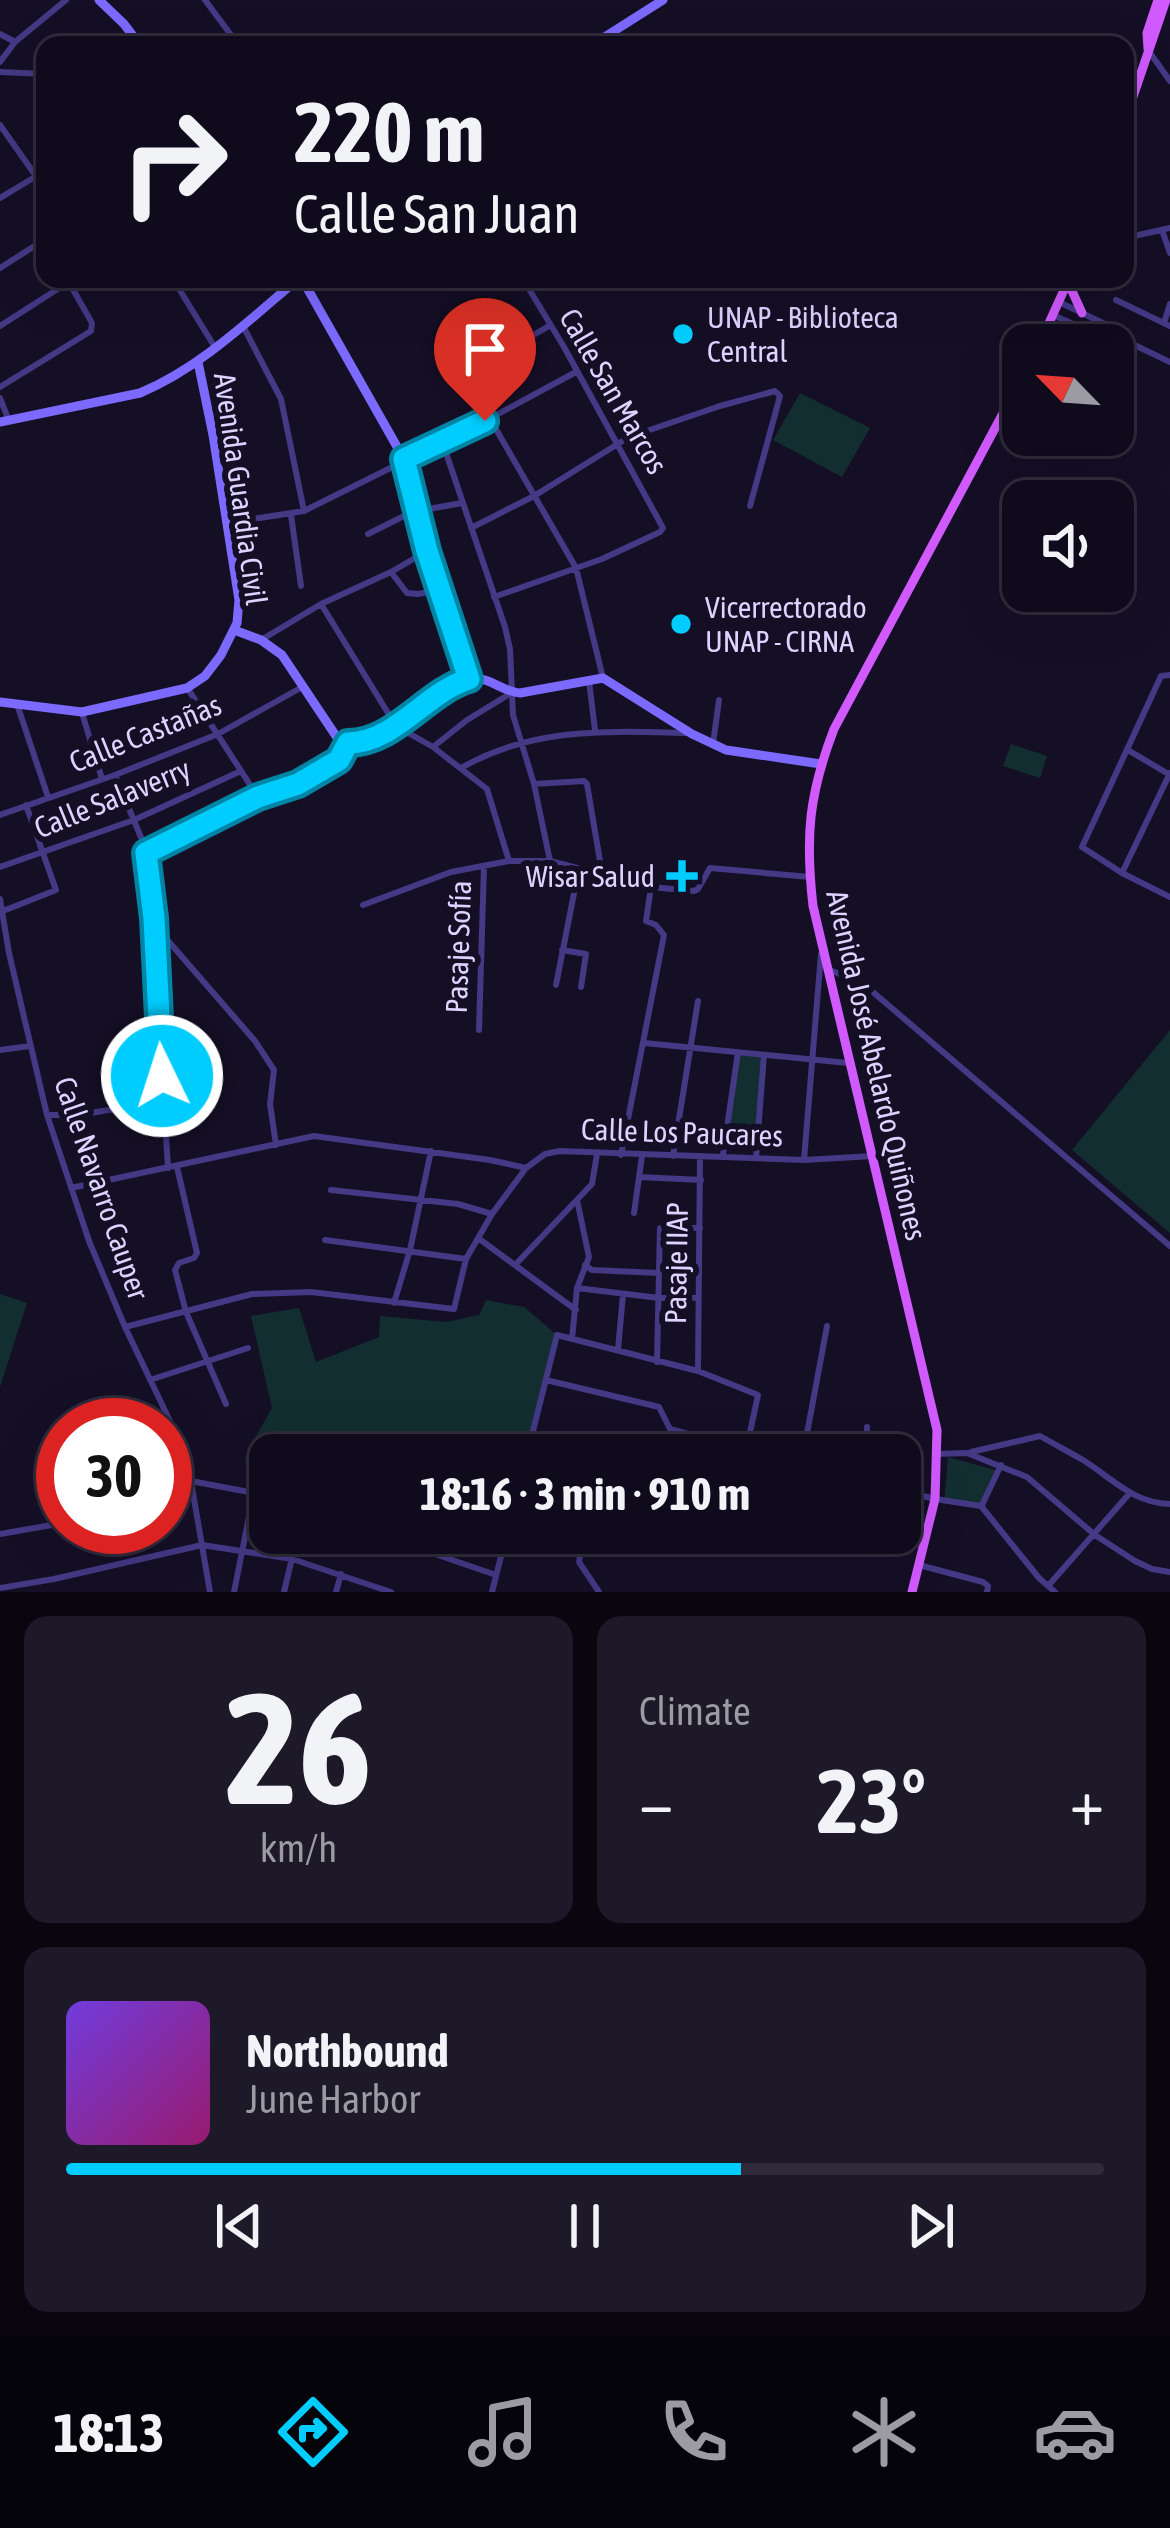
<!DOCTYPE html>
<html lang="en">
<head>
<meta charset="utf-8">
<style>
  body { margin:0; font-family:"Asap Condensed",sans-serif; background:#1e1929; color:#f1f3f6; height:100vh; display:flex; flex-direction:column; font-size:45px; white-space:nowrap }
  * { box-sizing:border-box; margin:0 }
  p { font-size:39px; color:#9c9ba3 }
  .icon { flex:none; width:66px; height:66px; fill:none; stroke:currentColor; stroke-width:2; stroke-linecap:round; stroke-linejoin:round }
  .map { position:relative; height:1592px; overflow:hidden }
  .sheet { display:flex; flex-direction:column; gap:24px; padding:24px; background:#09060f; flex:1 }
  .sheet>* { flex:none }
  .hud { position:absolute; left:36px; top:36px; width:1098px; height:252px; border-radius:24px; box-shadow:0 12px 48px #0002,0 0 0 3px #302b3b; background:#100b1c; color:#f1f3f6; overflow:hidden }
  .needle { width:78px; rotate:295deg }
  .tools { position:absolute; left:1002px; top:324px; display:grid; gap:24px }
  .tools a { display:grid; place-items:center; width:132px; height:132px; border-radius:24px; background:#100b1c; box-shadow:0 12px 48px #0002,0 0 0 3px #302b3b; font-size:60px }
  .speed { position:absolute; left:36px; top:1398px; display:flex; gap:24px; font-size:60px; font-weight:700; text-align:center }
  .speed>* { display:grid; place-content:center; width:156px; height:156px; border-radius:50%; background:#100b1c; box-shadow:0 12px 48px #0002,0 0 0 3px #302b3b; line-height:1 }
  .speed .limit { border:18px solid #d22; background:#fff; color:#111 }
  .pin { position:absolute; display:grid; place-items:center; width:102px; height:102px; color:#fff; margin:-123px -51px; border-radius:50% 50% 50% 0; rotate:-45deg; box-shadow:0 0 12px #0007 }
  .pin .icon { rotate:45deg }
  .me { position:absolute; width:132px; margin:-66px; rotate:356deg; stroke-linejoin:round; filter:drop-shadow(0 0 9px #0008) }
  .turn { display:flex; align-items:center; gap:42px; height:252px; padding:0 60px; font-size:54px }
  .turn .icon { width:156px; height:156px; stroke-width:2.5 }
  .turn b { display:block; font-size:84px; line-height:102px }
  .big { font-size:90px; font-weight:700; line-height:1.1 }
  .sheet .widget { flex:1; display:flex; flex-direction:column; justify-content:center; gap:18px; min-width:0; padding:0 42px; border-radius:24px; background:#1e1929 }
  .sheet .dial { align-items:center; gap:0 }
  .dial b { font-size:156px; line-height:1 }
  .song { display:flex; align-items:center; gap:36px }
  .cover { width:144px; height:144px; border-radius:18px; background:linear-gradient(135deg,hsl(260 70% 55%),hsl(320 70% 35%)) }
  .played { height:12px; border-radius:6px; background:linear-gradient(90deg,#00cdfe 65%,#302b3b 65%) }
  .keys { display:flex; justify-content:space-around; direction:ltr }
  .heat { display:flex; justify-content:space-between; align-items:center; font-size:66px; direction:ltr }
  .sheet .tiles { flex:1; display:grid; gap:24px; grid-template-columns:1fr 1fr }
  .widget:last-child { grid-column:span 2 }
  .trip { position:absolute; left:249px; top:1434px; width:672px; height:120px; border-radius:24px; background:#100b1c; box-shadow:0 12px 48px #0002,0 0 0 3px #302b3b; font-weight:700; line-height:120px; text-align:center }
  .dock { display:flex; height:192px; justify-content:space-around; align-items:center; background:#06040b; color:#9c9ba3 }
  .dock .icon { width:84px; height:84px }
  .dock .current { color:#00cdfe }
  .dock b { font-size:54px; color:#f1f3f6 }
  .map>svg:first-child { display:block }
  .green { fill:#122e30 }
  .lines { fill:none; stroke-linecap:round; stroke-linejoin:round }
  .street { stroke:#433985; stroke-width:6 }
  .secondary { stroke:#7c6aff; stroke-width:9 }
  .primary { stroke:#d15aff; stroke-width:9 }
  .route-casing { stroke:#0085a5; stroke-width:30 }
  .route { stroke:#00cdfe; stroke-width:21 }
  .poi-dot { fill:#00cdfe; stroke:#150f26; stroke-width:4.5 }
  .labels { text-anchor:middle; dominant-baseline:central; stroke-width:12; stroke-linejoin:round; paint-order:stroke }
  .poi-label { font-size:30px; fill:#dcd3ff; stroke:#150f26; text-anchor:start }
  .street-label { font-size:30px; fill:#dcd3ff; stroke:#150f26 }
</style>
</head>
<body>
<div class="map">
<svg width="1170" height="1592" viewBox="0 0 1170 1592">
  <rect width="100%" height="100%" fill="#150f26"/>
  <path class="green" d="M800 393 870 428 842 477 773 440Z
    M1011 744 1047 756 1040 778 1003 766Z
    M1170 1030V1233L1072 1150Z
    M739 1055 764 1057 755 1136 728 1134Z
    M0 1294 27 1303 0 1387Z
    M486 1300 524 1307 557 1335 530 1455H270V1468L245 1463 251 1445 272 1408 251 1316 299 1308 316 1362 379 1337 380 1316 446 1322 479 1315Z
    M948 1457 995 1470 978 1508 944 1503Z"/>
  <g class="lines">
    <path class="street" d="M205 0 234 39
      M0 34 15 42
      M1148 50 1170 81
      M0 62 15 42 66 0
      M0 72 45 74
      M0 125 45 189
      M0 198 45 171
      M1162 230 1170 253
      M1125 238 1170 228
      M0 268 44 240
      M173 279 216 349
      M1116 300 1170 326
      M1059 302 1107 325 1122 339 1170 362
      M1053 315 1102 337 1118 338
      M1164 323 1170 304
      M0 326 67 283
      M243 326 281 399 304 511
      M506 351 549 326
      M0 387 91 331 92 323 67 279
      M0 398 9 421
      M489 417 576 568 603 678
      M442 441 505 627 510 649 513 715 534 784 550 861
      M291 515 301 586
      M228 523 304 511 485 421 576 372
      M471 528 534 496 629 437 720 406 775 391 780 396 750 506
      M368 534 412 512 462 503
      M391 572 407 593 418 594 439 590
      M494 597 602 559 660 532 663 528 564 347 523 279
      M321 604 396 726 433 747 487 789 509 861
      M261 640 321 604 391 572 427 551
      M1170 675 1161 676 1082 847 1122 873 1170 897
      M589 681 595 730
      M188 689 258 797
      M17 704 48 797
      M82 713 102 779
      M713 744 719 700
      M433 747 467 720 508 695
      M1128 750 1170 775
      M461 768C532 727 606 731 685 733
      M115 775 145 847 150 873 168 1168
      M534 784 584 781 587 784 602 873
      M0 815 115 775 218 734 304 686
      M146 853 258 797 298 784 339 761 348 743
      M0 867 134 820 241 771
      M1122 873 1170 773
      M0 899 9 953 47 1115 89 1241 125 1327 169 1419 189 1470 210 1592
      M363 905 451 872 509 861H550L651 887 694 891 698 889 710 868 810 877
      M3 911 56 890 26 805
      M157 928 255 1041 274 1070 270 1104 276 1145
      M562 950 586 954 581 987
      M829 970 860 981 1170 1246
      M556 985 579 868
      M479 1030 484 866
      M644 1043 848 1063
      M0 1050 30 1046
      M47 1115H79L162 1101
      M621 1155 664 935 656 925 646 921 651 887
      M723 1155 738 1052
      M673 1156 698 1001
      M756 1158 764 1055
      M804 1160 821 954
      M177 1167 197 1253 194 1258 179 1263 175 1270 186 1312 226 1404
      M640 1177 701 1180
      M71 1188 314 1136 490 1160 526 1168
      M331 1190 458 1204 492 1214
      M634 1213 642 1156
      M478 1238 576 1310
      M325 1240 466 1259
      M515 1265 592 1184 597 1154
      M585 1265 592 1270 659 1273
      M577 1288 659 1298H698
      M394 1303 410 1250 431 1151
      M125 1327 252 1294 311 1292 454 1309 466 1259 492 1214 526 1168 545 1154 560 1151 804 1160 873 1156
      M572 1339 577 1288 589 1257 577 1200
      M618 1350 623 1294
      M657 1362 660 1228H700
      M698 1371 700 1156
      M150 1380 248 1348
      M546 1380 659 1407 670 1429 763 1455
      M867 1427V1455
      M971 1452 1040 1436C1054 1444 1069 1452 1083 1460 1113 1479 1133 1503 1170 1504
      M936 1454 967 1453 1027 1477 1095 1535 1135 1561 1152 1569 1170 1572
      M527 1455 557 1335 698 1371 758 1395 746 1451
      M803 1455 827 1326
      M191 1481 270 1496
      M900 1490 935 1499 981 1506 1039 1578 1055 1592
      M165 1498 192 1491
      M982 1505 1001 1465
      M395 1533 396 1539 400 1542 496 1575
      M549 1533 555 1543 565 1541 567 1533
      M587 1533 584 1534 579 1562 599 1592
      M0 1534 63 1523
      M919 1565 983 1582 988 1586 987 1592
      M1048 1586 1129 1494
      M0 1588 54 1579 202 1545 292 1559 391 1592
      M234 1592 254 1492
      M284 1592 298 1533
      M336 1592 341 1574
      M492 1592 507 1533"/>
    <path class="secondary" d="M99 0 124 24 140 45
      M216 45 234 39 238 45
      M592 45 663 0
      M302 279 404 459 427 551 469 679
      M0 422 140 393C201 367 248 321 298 279
      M234 630 261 640 282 655 336 736C379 762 426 688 467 679 490 675 501 692 520 693L603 678 692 734 726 750 821 764
      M0 702 82 712 187 688 205 676 221 655 237 623 239 600 213 435 198 362"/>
    <path class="primary" d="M1148 49 1147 33 1158 0
      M1125 120 1166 0
      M1068 282 1082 313
      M1044 336 1077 326
      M1039 345 1069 279
      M912 1592 935 1499 937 1430 813 906C805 836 809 794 834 729L1023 376"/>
  </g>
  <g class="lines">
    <defs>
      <path id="route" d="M162 1076 154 918 146 853 258 797 298 784 339 760 348 743C395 743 426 692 469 679L427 551 404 459 485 421"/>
    </defs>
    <use href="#route" class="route-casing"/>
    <use href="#route" class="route"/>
  </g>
  <g class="poi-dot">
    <circle cx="683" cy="334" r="12"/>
    <circle cx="681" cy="624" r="12"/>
    <path d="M676 858h12v12h12v12h-12v12h-12v-12h-12v-12h12z"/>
  </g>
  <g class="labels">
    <g class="poi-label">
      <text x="707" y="317">UNAP - Biblioteca<tspan x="707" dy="34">Central</tspan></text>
      <text x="705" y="607">Vicerrectorado<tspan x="705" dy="34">UNAP - CIRNA</tspan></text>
      <text x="655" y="876" text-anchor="end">Wisar Salud</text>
    </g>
    <g class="street-label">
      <text transform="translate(614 391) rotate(60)">Calle San Marcos</text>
      <text transform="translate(241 489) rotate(82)">Avenida Guardia Civil</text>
      <text transform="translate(145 733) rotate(-22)">Calle Castañas</text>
      <text transform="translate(112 798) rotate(-22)">Calle Salaverry</text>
      <text transform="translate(458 947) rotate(-88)">Pasaje Sofía</text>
      <text transform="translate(877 1065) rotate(77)">Avenida José Abelardo Quiñones</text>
      <text transform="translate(682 1132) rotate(2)">Calle Los Paucares</text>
      <text transform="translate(102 1188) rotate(71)">Calle Navarro Cauper</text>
      <text transform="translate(676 1263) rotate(-89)">Pasaje IIAP</text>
    </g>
  </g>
</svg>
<div class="tools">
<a><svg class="needle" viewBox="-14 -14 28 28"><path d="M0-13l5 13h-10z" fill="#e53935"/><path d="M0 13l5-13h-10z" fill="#9c9ba3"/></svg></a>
<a><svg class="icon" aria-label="sound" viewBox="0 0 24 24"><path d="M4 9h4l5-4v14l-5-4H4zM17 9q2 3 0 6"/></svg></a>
</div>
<div class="speed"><div class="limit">30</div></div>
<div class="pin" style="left:485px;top:421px;background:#d93025"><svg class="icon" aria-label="arrive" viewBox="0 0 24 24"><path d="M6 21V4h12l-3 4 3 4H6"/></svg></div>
<svg class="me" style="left:162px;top:1076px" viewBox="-20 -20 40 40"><circle r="17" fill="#00cdfe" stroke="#fff" stroke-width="3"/><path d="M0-11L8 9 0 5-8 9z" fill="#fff"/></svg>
<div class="trip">18:16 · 3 min · 910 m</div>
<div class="hud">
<div class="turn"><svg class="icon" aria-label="right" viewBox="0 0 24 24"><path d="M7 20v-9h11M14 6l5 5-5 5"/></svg><div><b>220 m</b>Calle San Juan</div></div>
</div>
</div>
<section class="sheet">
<div class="tiles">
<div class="widget dial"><b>26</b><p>km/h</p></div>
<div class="widget"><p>Climate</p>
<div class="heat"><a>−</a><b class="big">23°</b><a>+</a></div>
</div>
<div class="widget">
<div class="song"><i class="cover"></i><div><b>Northbound</b><p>June Harbor</p></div></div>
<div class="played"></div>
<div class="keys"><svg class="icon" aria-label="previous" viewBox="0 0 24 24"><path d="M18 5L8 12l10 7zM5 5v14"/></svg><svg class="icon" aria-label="pause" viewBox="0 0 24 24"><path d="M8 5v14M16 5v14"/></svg><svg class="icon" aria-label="next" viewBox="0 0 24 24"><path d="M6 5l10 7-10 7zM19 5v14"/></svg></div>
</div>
</div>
</section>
<nav class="dock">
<b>18:13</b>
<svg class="icon current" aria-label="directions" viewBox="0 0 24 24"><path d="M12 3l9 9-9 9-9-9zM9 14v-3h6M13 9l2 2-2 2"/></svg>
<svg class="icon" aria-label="music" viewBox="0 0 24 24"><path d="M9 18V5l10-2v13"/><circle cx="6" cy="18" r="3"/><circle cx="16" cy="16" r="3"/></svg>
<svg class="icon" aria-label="phone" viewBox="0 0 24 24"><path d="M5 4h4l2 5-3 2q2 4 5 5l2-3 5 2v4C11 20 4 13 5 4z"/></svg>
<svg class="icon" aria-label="climate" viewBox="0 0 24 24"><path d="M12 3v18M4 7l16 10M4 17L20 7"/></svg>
<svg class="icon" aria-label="car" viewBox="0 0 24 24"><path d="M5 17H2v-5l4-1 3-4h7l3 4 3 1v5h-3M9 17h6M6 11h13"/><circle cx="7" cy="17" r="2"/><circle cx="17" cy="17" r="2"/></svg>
</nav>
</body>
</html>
